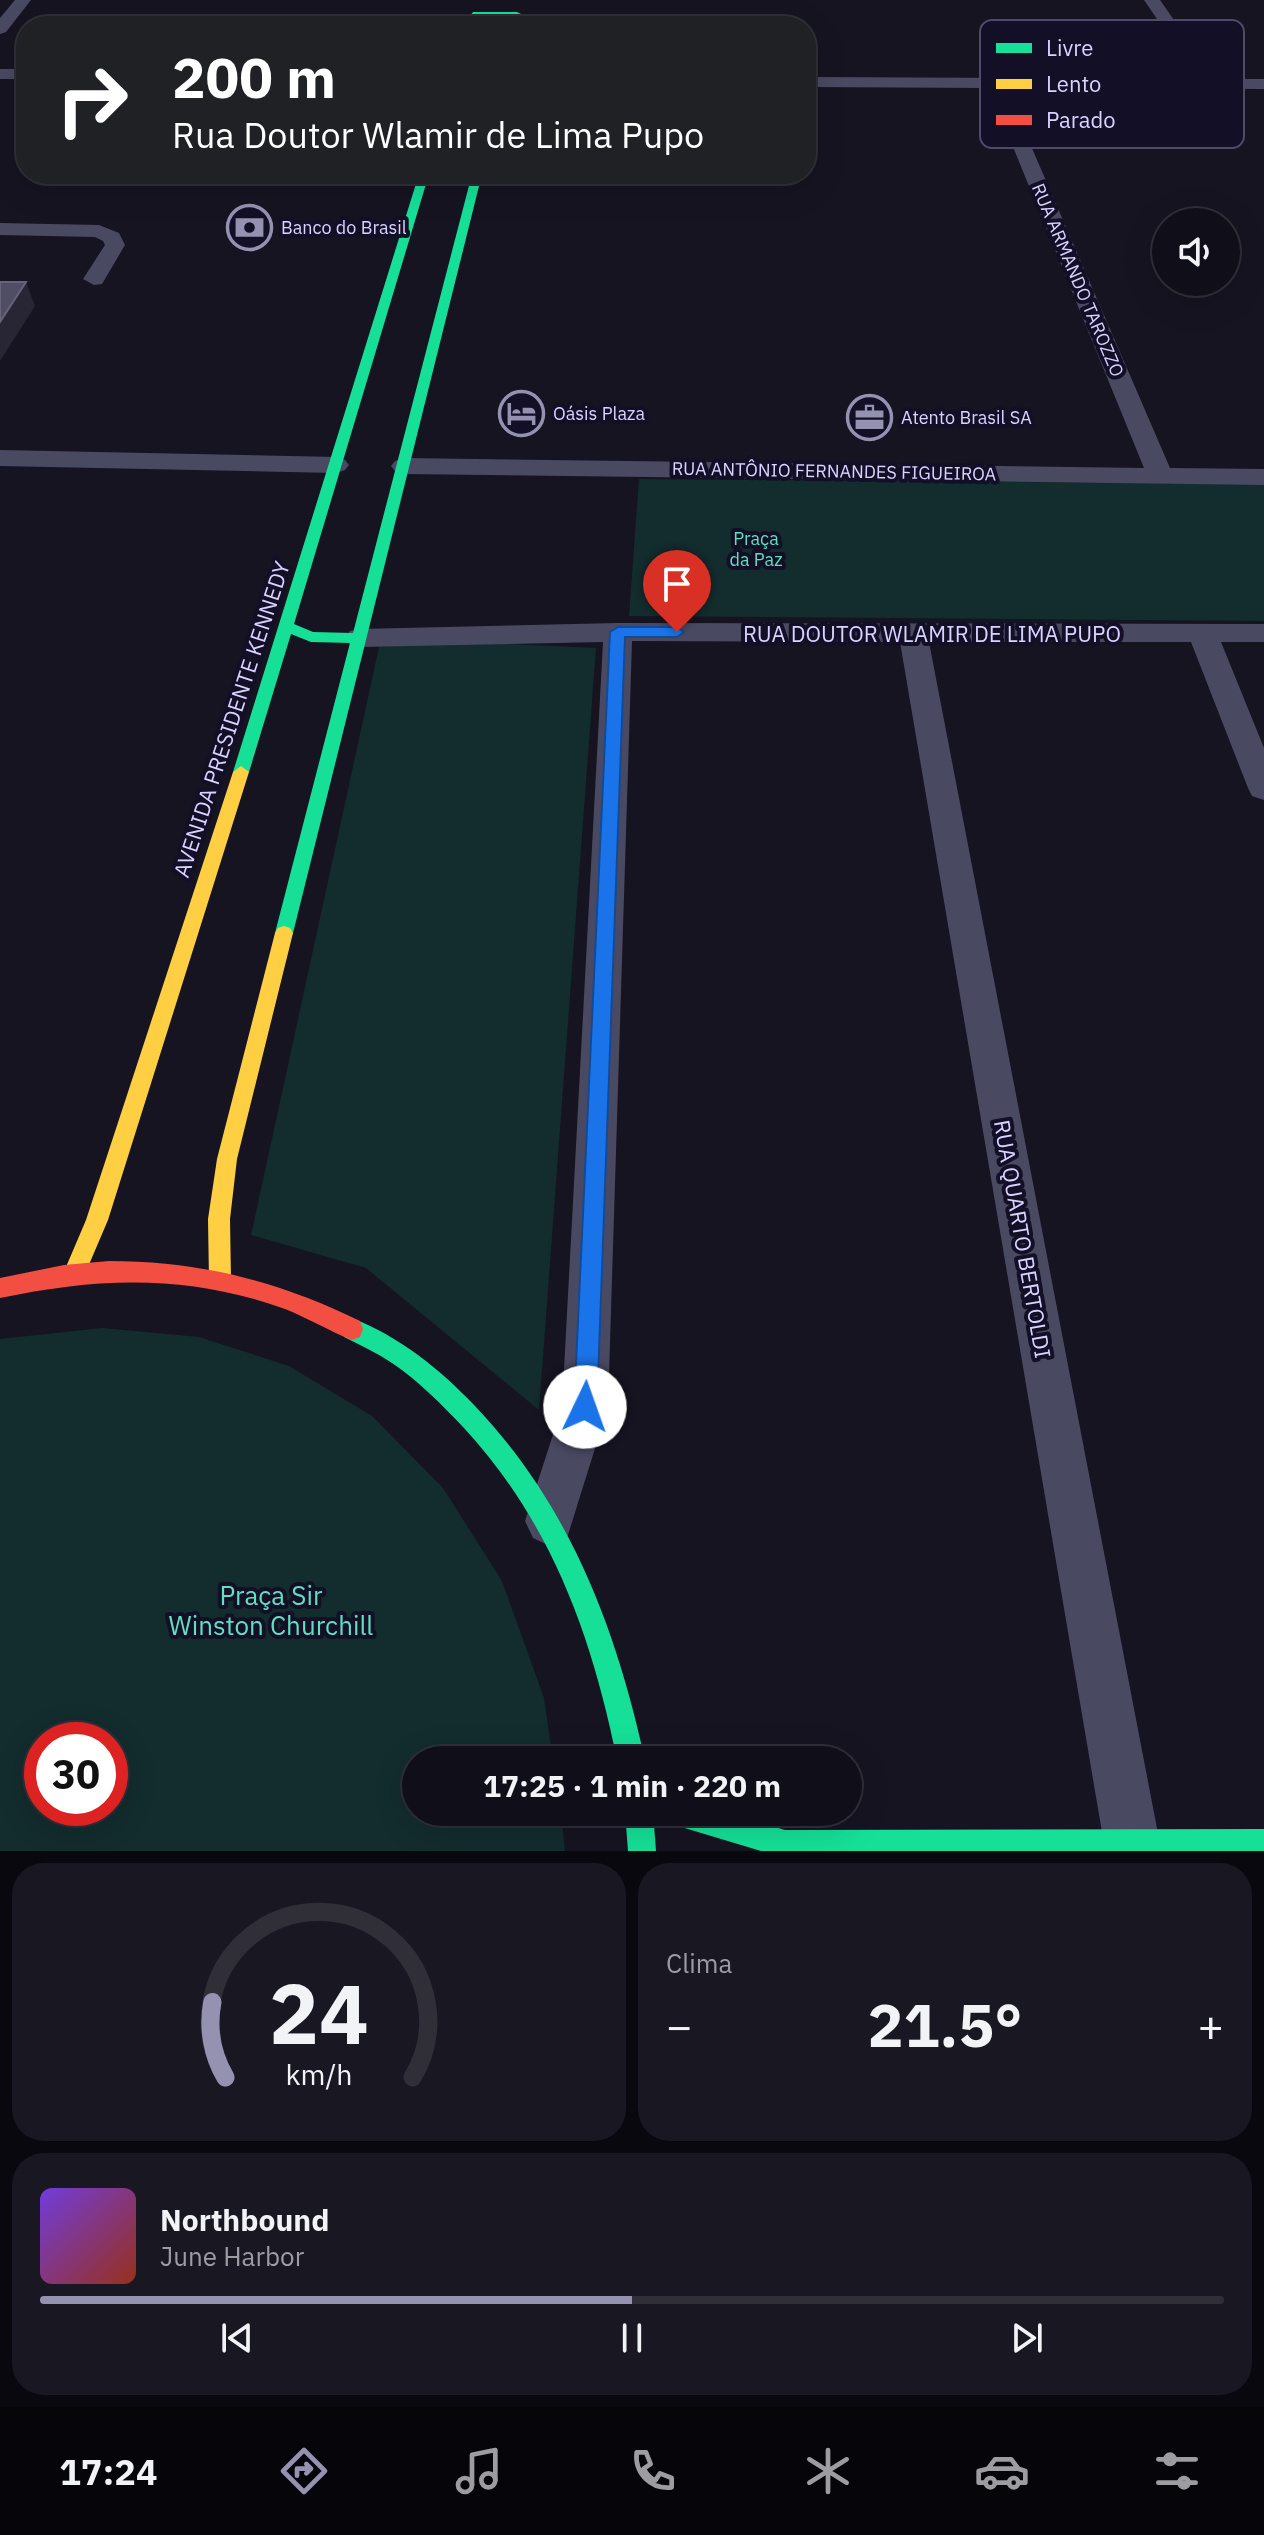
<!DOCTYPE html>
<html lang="pt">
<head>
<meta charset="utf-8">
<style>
  body { margin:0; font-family:"IBM Plex Sans",sans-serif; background:#191822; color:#f1f3f6; height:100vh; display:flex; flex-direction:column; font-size:30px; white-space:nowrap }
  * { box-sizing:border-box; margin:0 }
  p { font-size:26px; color:#9c9ca2 }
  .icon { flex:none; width:44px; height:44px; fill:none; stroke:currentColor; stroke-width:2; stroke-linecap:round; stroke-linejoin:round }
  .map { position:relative; height:1851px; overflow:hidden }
  .sheet { display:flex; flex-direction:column; gap:12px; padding:12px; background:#09080e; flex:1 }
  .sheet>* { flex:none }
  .top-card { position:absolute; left:16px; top:16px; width:800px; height:168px; border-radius:32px; box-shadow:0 8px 32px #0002,0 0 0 2px #302f38; background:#202124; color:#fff; overflow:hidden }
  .fabs { position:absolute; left:1152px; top:208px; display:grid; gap:16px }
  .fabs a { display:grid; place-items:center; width:88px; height:88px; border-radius:50%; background:#100f19; box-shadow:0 8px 32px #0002,0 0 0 2px #302f38; font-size:40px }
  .speed { position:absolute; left:24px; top:1722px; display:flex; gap:16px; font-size:40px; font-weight:700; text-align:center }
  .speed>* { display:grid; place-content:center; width:104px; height:104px; border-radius:50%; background:#100f19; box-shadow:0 8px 32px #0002,0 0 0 2px #302f38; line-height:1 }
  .speed .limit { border:12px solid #d22; background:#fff; color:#111 }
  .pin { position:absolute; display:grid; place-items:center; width:68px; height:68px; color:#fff; margin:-82px -34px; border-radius:50% 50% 50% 0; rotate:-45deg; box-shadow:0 0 8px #0007 }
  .pin .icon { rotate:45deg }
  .me { position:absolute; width:88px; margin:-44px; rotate:3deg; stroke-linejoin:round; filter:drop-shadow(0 0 6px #0008) }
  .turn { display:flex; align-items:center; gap:28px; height:168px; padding:0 24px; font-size:36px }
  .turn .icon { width:104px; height:104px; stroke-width:2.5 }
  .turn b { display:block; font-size:56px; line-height:68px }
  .big { font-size:60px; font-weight:800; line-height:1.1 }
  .sheet .widget { flex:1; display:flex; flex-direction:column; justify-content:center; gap:12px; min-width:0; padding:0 28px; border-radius:32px; background:#191822 }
  .sheet .dial { align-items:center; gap:0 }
  .dial svg { height:208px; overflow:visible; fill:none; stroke:#302f38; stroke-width:7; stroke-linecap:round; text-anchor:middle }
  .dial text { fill:#f1f3f6; stroke:none }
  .song { display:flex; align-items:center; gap:24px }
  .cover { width:96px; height:96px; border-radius:12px; background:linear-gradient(135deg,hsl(260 70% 55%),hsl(10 70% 35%)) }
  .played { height:8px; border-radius:4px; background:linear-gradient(90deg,#9591b1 50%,#302f38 50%) }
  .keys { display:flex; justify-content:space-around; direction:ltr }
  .heat { display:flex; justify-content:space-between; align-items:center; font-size:44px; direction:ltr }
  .sheet .tiles { flex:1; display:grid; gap:12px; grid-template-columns:1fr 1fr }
  .widget:last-child { grid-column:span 2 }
  .trip { position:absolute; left:402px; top:1746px; width:460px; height:80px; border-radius:40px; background:#100f19; box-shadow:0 8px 32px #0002,0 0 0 2px #302f38; font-weight:800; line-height:80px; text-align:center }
  .dock { display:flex; height:128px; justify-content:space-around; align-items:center; background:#06060a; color:#9c9ca2 }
  .dock .icon { width:56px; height:56px }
  .dock .selected { color:#9591b1 }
  .dock b { font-size:36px; color:#f1f3f6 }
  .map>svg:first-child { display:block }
  .green { fill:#132c2d; fill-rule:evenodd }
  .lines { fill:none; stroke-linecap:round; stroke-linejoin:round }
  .street { fill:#4a4962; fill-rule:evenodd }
  .fast { fill:#16e098; fill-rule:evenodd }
  .slow { fill:#ffcf43; fill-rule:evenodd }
  .jam { fill:#f24e42; fill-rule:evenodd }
  .shaded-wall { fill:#282635 }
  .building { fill:#504e63; stroke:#66637b; stroke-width:2 }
  .route { fill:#1a73e8; stroke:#114b97; stroke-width:2 }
  .labels { text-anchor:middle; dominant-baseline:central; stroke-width:8; stroke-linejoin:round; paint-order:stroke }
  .far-poi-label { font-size:18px; fill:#d9d4ff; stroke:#130f26; text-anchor:start }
  .far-street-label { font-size:18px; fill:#d9d4ff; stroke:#130f26 }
  .far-park-label { font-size:18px; fill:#5fe0c0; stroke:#130f26 }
  .street-label { font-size:22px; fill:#d9d4ff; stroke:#130f26 }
  .near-park-label { font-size:26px; fill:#5fe0c0; stroke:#130f26 }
  .key { fill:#130f26; stroke:#4e4a67; stroke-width:2 }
  .key-label { font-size:22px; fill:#d9d4ff }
</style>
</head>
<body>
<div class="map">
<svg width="1264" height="1851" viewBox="0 0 1264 1851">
  <rect width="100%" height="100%" fill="#161421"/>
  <path class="green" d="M639 479 1264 484V621L629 616Z
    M381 638 596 648 539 1410 366 1268 251 1235Z
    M102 1328 199 1337 289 1366 372 1416 443 1488 502 1581 544 1698 553 1760H416V1812H561L565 1851H0V1339ZM42 1740H110V1808H42Z"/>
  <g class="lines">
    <path class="street" d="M15 0H31L6 32 0 34V18Z
      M1144 0H1160L1215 79H1264V89L1006 88 1170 468 1264 469V485L404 474 395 471 391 466 395 461 404 458 1144 468 989 88 806 87V77L1198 79Z
      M0 69H26V79H0Z
      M0 223 99 225 119 233 125 245 102 284 94 285 83 279 105 245 103 241 95 237 0 235Z
      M0 450 336 457 345 460 349 465 345 470 336 473 0 466Z
      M618 623 1264 624V642H1221L1264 748V800L1252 796 1248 788 1191 642H929L1160 1844 1157 1851H1107L1104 1844 900 642 632 641 608 1407 567 1538 550 1546 533 1538 525 1521 562 1407 603 642 360 647 350 645 345 638 350 631 360 629Z"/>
    <path class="fast" d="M473 12H517L521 14 470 16Z
      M419 174H429L294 624 313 632 353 633 472 174H482L293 933 290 938H278L275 933 350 643 311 642 291 634 249 772 241 778 233 772Z
      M352 1318C400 1337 440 1369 475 1406 570 1506 616 1628 645 1760H617C592 1636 551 1522 464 1428 442 1405 419 1381 392 1363 377 1353 360 1345 344 1337L341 1329 344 1321Z
      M625 1812H653L656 1851H628Z
      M664 1812H725L785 1830 1264 1829V1851H761L678 1826 668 1822Z"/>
    <path class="slow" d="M241 766 249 772 108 1220 82 1281 74 1284 66 1281 63 1274 86 1220 233 772Z
      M284 926 290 928 293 933 237 1159 230 1219 231 1280 228 1287 220 1290 212 1287 209 1280 208 1219 217 1159 275 933 278 928Z"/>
    <path class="jam" d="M109 1261C199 1261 279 1281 360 1321L363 1329 360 1337 352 1340C329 1331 308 1318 285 1309 188 1274 99 1277 0 1298V1278L64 1265Z"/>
  </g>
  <path class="shaded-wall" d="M26 282 35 306 0 361V322Z"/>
  <path class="building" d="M0 282H26L0 322Z"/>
  <path class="route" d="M618 627H677L684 632 677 637H625L597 1407 594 1415 585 1419 577 1415 574 1407 610 632Z"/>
  <defs>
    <symbol id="bank-ring" viewBox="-11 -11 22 22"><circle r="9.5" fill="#130f26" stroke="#9591b1" stroke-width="1.5"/><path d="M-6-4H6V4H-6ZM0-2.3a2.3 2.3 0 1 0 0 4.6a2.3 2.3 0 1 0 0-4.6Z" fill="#9591b1"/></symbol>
    <symbol id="hotel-ring" viewBox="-11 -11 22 22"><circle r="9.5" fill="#130f26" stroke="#9591b1" stroke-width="1.5"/><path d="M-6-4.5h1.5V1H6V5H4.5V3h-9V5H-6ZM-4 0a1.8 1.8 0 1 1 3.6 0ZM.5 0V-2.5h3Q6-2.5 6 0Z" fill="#9591b1"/></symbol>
    <symbol id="office-ring" viewBox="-11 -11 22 22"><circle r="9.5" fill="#130f26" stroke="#9591b1" stroke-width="1.5"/><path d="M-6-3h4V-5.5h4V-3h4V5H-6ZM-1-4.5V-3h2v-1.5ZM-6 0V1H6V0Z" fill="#9591b1"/></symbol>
  </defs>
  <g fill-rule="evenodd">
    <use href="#bank-ring" x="224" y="202" width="51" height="51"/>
    <use href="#hotel-ring" x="496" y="388" width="51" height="51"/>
    <use href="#office-ring" x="844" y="392" width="51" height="51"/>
  </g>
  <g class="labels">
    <g class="far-poi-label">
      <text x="281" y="227">Banco do Brasil</text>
      <text x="553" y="413">Oásis Plaza</text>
      <text x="901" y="417">Atento Brasil SA</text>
    </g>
    <g class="far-street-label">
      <text transform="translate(1078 280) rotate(67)">RUA ARMANDO TAROZZO</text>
      <text transform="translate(834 471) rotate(1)">RUA ANTÔNIO FERNANDES FIGUEIROA</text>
    </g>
    <g class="far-park-label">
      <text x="756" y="538">Praça<tspan x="756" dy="21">da Paz</tspan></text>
    </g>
    <g class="street-label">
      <text x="932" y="633">RUA DOUTOR WLAMIR DE LIMA PUPO</text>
      <text transform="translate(231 719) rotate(-72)">AVENIDA PRESIDENTE KENNEDY</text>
      <text transform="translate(1023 1239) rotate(80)">RUA QUARTO BERTOLDI</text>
    </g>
    <g class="near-park-label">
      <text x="271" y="1595">Praça Sir<tspan x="271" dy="30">Winston Churchill</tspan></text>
    </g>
  </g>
  <rect x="980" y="20" width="264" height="128" rx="12" class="key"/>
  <rect x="996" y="43" width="36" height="10" fill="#16e098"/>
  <rect x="996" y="79" width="36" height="10" fill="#ffcf43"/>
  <rect x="996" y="115" width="36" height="10" fill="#f24e42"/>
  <g class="key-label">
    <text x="1046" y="56">Livre</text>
    <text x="1046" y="92">Lento</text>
    <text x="1046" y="128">Parado</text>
  </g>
</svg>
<div class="fabs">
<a><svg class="icon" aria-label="sound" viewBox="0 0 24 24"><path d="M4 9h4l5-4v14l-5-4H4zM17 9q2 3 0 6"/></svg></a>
</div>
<div class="speed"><div class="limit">30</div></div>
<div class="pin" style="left:677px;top:632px;background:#d93025"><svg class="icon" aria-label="arrive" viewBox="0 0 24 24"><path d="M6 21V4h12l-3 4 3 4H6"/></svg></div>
<svg class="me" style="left:585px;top:1407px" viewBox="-20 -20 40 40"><circle r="19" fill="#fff"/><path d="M0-13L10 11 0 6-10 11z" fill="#1a73e8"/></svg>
<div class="trip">17:25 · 1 min · 220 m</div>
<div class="top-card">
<div class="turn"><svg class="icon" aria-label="right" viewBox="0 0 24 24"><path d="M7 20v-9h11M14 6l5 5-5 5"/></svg><div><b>200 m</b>Rua Doutor Wlamir de Lima Pupo</div></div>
</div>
</div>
<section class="sheet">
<div class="tiles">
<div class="widget dial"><svg viewBox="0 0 100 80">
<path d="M14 69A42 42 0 1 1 86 69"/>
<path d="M14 69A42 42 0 0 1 9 40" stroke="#9591b1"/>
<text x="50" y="56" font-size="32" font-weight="700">24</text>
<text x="50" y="72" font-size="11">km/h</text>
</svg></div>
<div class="widget"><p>Clima</p>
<div class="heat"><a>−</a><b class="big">21.5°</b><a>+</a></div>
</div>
<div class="widget">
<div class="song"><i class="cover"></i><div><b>Northbound</b><p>June Harbor</p></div></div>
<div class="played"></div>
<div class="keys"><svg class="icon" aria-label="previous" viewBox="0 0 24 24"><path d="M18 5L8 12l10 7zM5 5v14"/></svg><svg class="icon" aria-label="pause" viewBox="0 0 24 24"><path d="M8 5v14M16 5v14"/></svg><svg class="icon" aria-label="next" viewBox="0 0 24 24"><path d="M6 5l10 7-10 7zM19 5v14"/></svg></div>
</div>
</div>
</section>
<nav class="dock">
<b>17:24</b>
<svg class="icon selected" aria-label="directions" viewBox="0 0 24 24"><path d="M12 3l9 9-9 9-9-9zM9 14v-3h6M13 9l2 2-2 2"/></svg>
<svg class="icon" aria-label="music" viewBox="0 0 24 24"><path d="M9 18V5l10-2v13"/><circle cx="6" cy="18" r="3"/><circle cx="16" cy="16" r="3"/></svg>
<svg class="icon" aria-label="phone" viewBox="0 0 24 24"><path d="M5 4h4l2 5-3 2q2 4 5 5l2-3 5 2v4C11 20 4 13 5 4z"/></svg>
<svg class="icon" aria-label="climate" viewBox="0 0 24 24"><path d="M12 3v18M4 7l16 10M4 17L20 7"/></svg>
<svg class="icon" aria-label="car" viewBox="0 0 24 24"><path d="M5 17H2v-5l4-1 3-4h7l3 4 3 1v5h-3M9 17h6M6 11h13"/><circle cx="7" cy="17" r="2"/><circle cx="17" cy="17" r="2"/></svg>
<svg class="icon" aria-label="filters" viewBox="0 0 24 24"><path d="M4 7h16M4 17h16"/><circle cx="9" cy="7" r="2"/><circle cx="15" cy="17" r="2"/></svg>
</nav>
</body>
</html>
